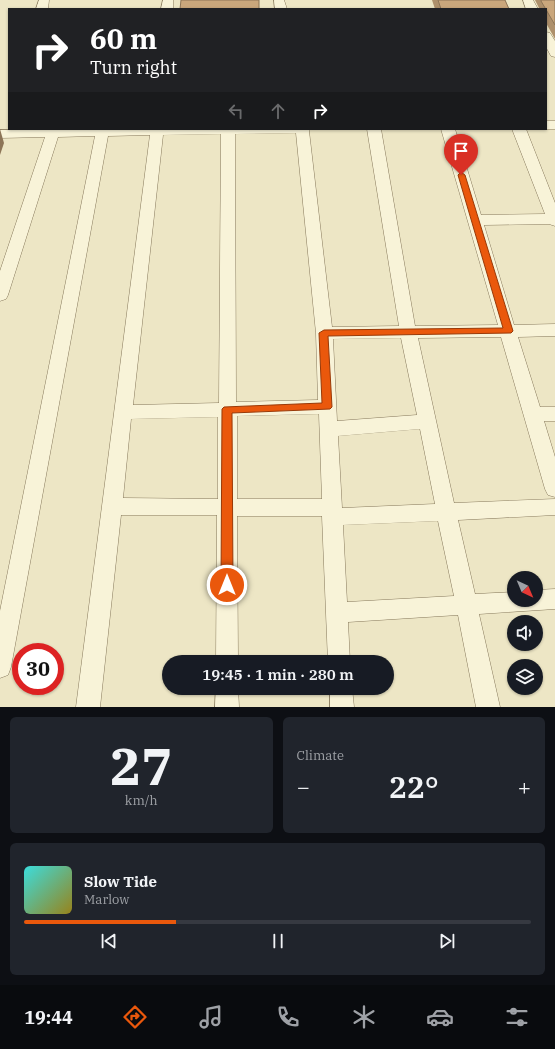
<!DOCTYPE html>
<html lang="en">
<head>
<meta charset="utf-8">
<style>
  body { margin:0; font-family:"IBM Plex Serif",serif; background:#20242c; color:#f1f3f6; height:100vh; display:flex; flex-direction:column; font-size:15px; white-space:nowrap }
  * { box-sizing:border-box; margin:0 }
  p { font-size:13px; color:#9ea1a6 }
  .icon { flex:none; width:22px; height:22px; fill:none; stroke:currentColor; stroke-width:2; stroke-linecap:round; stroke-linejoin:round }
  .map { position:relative; height:707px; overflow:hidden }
  .panel { display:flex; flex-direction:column; gap:10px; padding:10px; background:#0d0f14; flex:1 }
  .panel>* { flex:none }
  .top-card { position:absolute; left:8px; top:8px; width:539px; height:122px; border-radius:0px; box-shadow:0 1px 3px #0004; background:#202124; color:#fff; overflow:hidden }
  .needle { width:26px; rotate:136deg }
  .tools { position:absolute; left:507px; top:571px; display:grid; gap:8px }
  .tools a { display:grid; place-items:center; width:36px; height:36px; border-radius:50%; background:#171b24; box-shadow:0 1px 3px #0004; font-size:20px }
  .speed { position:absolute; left:12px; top:643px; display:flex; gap:8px; font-size:20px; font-weight:700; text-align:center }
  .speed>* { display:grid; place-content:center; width:52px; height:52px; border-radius:50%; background:#171b24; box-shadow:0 1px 3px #0004; line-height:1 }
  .speed .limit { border:6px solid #d22; background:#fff; color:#111 }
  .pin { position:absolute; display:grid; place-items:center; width:34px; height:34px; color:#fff; margin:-41px -17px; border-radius:50% 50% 50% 0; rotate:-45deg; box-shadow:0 0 4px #0007 }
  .pin .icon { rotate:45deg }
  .me { position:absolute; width:44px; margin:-22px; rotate:0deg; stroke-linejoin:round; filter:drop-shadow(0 0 3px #0008) }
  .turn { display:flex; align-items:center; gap:14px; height:84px; padding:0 16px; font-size:18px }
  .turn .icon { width:52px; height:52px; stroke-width:2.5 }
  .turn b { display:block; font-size:28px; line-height:34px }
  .lanes { display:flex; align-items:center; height:38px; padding:0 16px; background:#0003; justify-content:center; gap:20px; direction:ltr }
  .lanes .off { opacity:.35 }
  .big { font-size:30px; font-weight:600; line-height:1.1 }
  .panel .widget { flex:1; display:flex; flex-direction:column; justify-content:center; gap:6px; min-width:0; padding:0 14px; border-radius:6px; background:#20242c }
  .panel .dial { align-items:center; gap:0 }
  .dial b { font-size:52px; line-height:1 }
  .song { display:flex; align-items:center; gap:12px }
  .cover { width:48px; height:48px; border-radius:6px; background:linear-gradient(135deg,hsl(180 70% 55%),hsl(50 70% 35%)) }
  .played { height:4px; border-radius:2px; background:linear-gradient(90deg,#ea580c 30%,#363941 30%) }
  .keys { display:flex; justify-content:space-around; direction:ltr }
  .heat { display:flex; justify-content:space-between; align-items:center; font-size:22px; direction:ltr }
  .panel .tiles { flex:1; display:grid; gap:10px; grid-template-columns:1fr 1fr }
  .widget:last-child { grid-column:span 2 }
  .trip { position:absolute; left:162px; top:655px; width:232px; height:40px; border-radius:20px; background:#171b24; box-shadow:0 1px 3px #0004; font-weight:600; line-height:40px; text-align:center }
  .menu { display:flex; height:64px; justify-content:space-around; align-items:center; background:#090b0e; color:#9ea1a6 }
  .menu .icon { width:28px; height:28px }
  .menu .on { color:#ea580c }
  .menu b { font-size:18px; color:#f1f3f6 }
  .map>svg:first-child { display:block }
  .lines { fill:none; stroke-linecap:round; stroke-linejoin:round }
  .street-casing { stroke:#87795c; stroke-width:1 }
  .street { fill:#f8f3d8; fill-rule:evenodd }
  .wall { fill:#ae906b }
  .shaded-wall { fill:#8d7557 }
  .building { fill:#caa77c; stroke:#8d7557 }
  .route { fill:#ea580c; stroke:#983908 }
</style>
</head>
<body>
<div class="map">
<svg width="555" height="707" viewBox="0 0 555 707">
  <rect width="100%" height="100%" fill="#ede6c5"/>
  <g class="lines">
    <defs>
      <path id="street" d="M39 0H49L48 9H36Z
        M163 0H173V9H161Z
        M274 0H284L287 9H275Z
        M523 0H533L538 9H526Z
        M546 32 550 33 555 41V57L551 56 546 47Z
        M546 121H555V129H546Z
        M53 129H311L309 131 332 327 399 326 367 129H381L415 326 498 325 441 129H455L481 215 545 214 512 129H526L555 203V226L549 224 484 225 514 325 555 324V336L518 337 540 407H555V421H544L555 457V497L548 495 545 489 501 337 418 338 454 503 555 499V515L458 520 475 594 514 592V600H536V590L555 589V609L479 614 500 707H476L458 615 348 622 350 662H328L322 516H237L238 662H216L217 515H121L100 707H76L150 135 108 136 11 667 8 675 0 678V611L95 136 58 137 8 295 6 299 0 301V271L45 137 0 138V130ZM296 133 316 333 318 400 236 402 235 134ZM221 134 219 403 133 405 163 135ZM401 338 417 415 337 421 333 339ZM319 414 322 499H237V416ZM218 417V499L123 498 131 419ZM420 429 435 504 342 508 338 436ZM438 521 454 596 347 602 343 525Z
        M216 688H238L239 707H215Z
        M330 688H352L354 707H330Z"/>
    </defs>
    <use href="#street" class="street-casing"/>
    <use href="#street" class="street"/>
  </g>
  <path class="wall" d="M432 0H505L509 9H435Z
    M535 0H555V39L546 23V9H539V8Z"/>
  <path class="shaded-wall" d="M0 129 4 143 0 155Z"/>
  <path class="building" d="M181 0H259V9H180Z
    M438 0H505L509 9H441Z
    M541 0H555V25L541 1Z"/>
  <path class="route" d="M461 172 465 175 513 331 511 333 328 336 332 407 330 409 232 413 233 585 231 588 227 590 223 588 221 585 222 409 224 407 322 403 319 333 324 330 503 328 458 175Z"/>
</svg>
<div class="tools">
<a><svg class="needle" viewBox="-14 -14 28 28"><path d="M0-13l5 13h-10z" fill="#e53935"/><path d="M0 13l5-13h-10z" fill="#9ea1a6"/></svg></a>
<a><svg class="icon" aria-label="sound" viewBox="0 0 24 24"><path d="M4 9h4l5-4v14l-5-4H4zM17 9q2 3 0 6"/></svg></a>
<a><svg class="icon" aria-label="layers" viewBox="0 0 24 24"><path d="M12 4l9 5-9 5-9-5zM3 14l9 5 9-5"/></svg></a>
</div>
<div class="speed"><div class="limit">30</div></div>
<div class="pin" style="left:461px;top:175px;background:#d93025"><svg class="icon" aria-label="arrive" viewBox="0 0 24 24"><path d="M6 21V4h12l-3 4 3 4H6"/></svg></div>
<svg class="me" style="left:227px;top:585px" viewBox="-20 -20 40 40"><circle r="17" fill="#ea580c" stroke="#fff" stroke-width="3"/><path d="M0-11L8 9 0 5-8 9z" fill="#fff"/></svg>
<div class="trip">19:45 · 1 min · 280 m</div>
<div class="top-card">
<div class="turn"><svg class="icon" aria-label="right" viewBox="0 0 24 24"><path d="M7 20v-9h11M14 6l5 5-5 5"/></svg><div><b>60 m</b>Turn right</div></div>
<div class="lanes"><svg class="icon off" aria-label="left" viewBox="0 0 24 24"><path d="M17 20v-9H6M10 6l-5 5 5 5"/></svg><svg class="icon off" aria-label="ahead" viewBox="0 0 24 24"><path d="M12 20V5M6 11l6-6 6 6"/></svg><svg class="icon" aria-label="right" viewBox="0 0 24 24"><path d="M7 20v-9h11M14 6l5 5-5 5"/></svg></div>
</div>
</div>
<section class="panel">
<div class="tiles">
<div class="widget dial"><b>27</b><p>km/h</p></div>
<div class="widget"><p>Climate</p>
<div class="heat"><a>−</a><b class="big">22°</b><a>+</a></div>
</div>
<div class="widget">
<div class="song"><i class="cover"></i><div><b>Slow Tide</b><p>Marlow</p></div></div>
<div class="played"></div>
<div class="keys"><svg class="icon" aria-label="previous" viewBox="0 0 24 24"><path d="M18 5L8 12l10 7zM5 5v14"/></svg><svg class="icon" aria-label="pause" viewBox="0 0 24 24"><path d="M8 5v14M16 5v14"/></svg><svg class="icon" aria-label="next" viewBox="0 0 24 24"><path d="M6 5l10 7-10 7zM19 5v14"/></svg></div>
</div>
</div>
</section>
<nav class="menu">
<b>19:44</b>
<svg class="icon on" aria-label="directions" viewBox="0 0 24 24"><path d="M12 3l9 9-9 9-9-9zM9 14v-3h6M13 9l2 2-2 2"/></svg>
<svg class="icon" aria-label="music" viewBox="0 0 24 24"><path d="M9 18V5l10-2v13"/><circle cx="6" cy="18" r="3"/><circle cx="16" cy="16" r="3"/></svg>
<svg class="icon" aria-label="phone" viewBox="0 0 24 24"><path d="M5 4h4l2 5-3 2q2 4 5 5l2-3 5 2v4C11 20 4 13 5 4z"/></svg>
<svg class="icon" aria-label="climate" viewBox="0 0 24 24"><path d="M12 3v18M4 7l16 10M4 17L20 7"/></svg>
<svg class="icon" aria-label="car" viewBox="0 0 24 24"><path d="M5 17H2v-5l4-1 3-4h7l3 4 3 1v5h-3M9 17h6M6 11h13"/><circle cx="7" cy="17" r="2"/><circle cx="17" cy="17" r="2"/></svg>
<svg class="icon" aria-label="filters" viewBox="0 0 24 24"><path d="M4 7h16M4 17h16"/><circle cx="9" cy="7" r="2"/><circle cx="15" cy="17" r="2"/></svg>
</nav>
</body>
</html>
